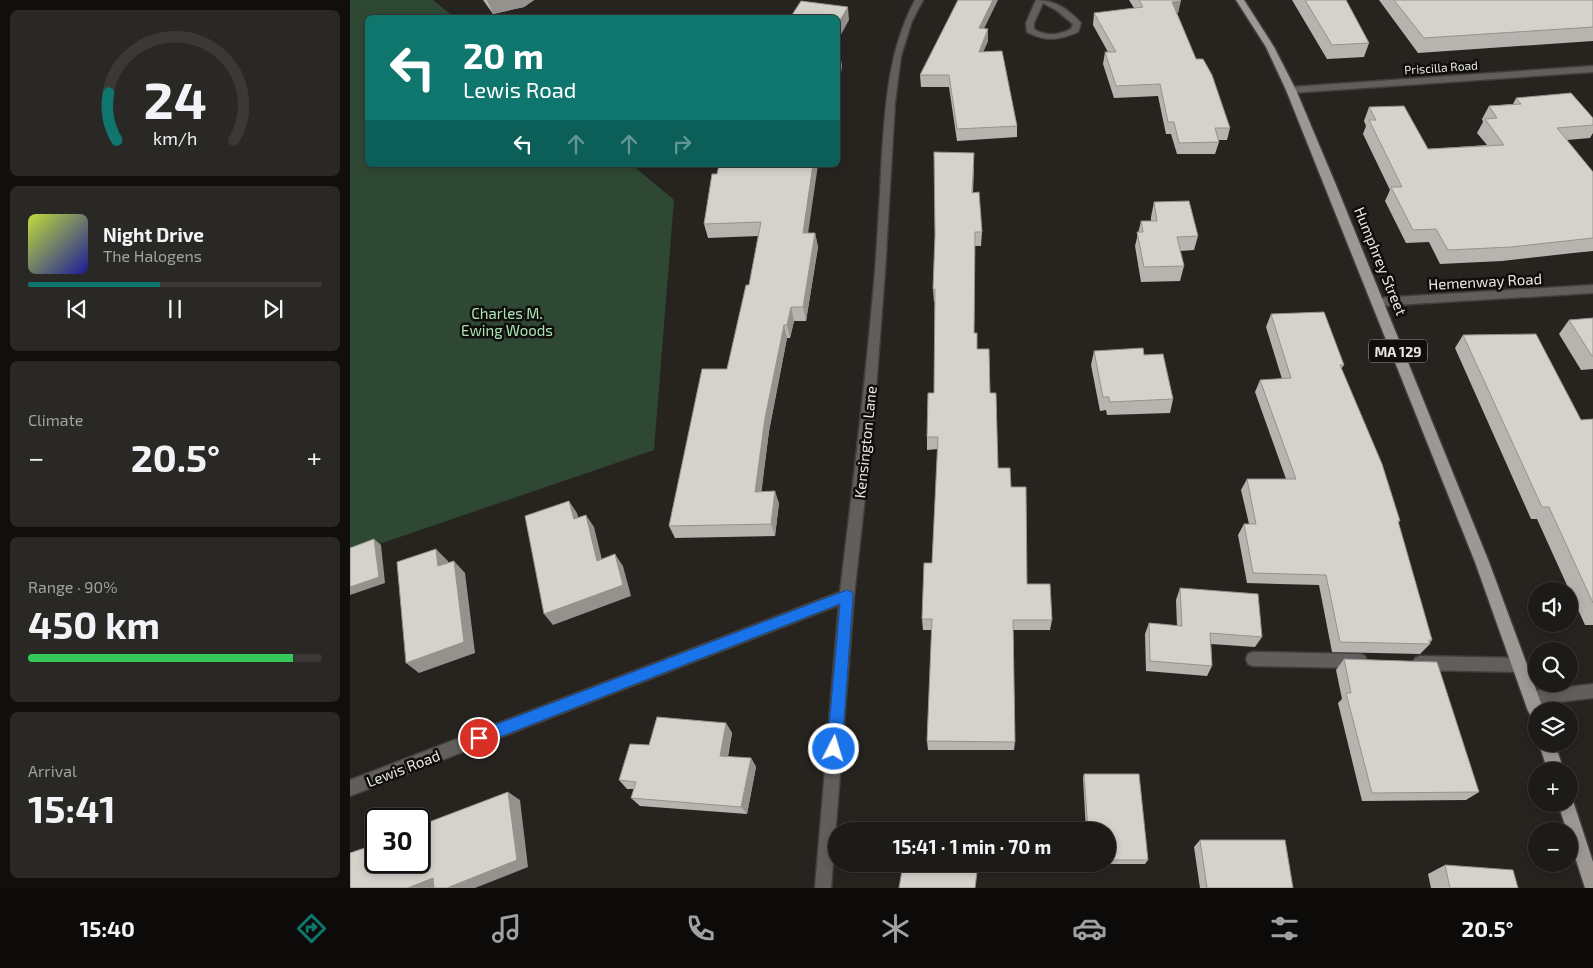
<!DOCTYPE html>
<html lang="en">
<head>
<meta charset="utf-8">
<style>
  body { margin:0; font-family:"Exo 2",sans-serif; background:#2a2825; color:#f1f3f6; height:100vh; display:flex; flex-direction:column; font-size:19px; white-space:nowrap }
  * { box-sizing:border-box; margin:0 }
  p { font-size:16px; color:#a0a1a2 }
  .icon { flex:none; width:28px; height:28px; fill:none; stroke:currentColor; stroke-width:2; stroke-linecap:round; stroke-linejoin:round }
  .map { position:relative; flex:1; overflow:hidden }
  .drawer { display:flex; flex-direction:column; gap:10px; padding:10px; background:#100f0d; width:350px }
  .drawer>* { flex:none }
  .hud { position:absolute; left:15px; top:15px; width:475px; height:152px; border-radius:8px; box-shadow:0 2px 8px #0003,0 0 0 1px #3b3937; background:#0f766e; color:#fff; overflow:hidden }
  .tools { position:absolute; left:1178px; top:582px; display:grid; gap:10px }
  .tools a { display:grid; place-items:center; width:50px; height:50px; border-radius:50%; background:#1d1b18; box-shadow:0 2px 8px #0003,0 0 0 1px #3b3937; font-size:25px }
  .speed { position:absolute; left:15px; top:808px; display:flex; gap:10px; font-size:25px; font-weight:700; text-align:center }
  .speed>* { display:grid; place-content:center; width:65px; height:65px; border-radius:50%; background:#1d1b18; box-shadow:0 2px 8px #0003,0 0 0 1px #3b3937; line-height:1 }
  .speed .limit { border:2px solid #111; border-radius:8px; background:#fff; color:#111 }
  .pin { position:absolute; display:grid; place-items:center; width:42px; height:42px; color:#fff; margin:-21px; border:2px solid #fff; border-radius:50%; box-shadow:0 1px 5px #0007 }
  .me { position:absolute; width:55px; margin:-28px; rotate:5deg; stroke-linejoin:round; filter:drop-shadow(0 0 4px #0008) }
  .turn { display:flex; align-items:center; gap:18px; height:105px; padding:0 15px; font-size:22px }
  .turn .icon { width:65px; height:65px; stroke-width:2.5 }
  .turn b { display:block; font-size:35px; line-height:42px }
  .lanes { display:flex; align-items:center; height:48px; padding:0 15px; background:#0003; justify-content:center; gap:25px; direction:ltr }
  .lanes .off { opacity:.35 }
  .big { font-size:38px; font-weight:700; line-height:1.1 }
  .drawer .card { flex:1; display:flex; flex-direction:column; justify-content:center; gap:8px; min-width:0; padding:0 18px; border-radius:8px; background:#2a2825 }
  .drawer .dial { align-items:center; gap:0 }
  .dial svg { height:130px; overflow:visible; fill:none; stroke:#3b3937; stroke-width:7; stroke-linecap:round; text-anchor:middle }
  .dial text { fill:#f1f3f6; stroke:none }
  .song { display:flex; align-items:center; gap:15px }
  .cover { width:60px; height:60px; border-radius:8px; background:linear-gradient(135deg,hsl(70 70% 55%),hsl(240 70% 35%)) }
  .played { height:5px; border-radius:2px; background:linear-gradient(90deg,#0f766e 45%,#3b3937 45%) }
  .keys { display:flex; justify-content:space-around; direction:ltr }
  .heat { display:flex; justify-content:space-between; align-items:center; font-size:28px; direction:ltr }
  .charge { height:8px; border-radius:4px; background:linear-gradient(90deg,#34c759 90%,#3b3937 0) }
  .trip { position:absolute; left:478px; top:822px; width:288px; height:50px; border-radius:25px; background:#1d1b18; box-shadow:0 2px 8px #0003,0 0 0 1px #3b3937; font-weight:700; line-height:50px; text-align:center }
  .menu { display:flex; height:80px; justify-content:space-around; align-items:center; background:#0c0b0a; color:#a0a1a2 }
  .menu .icon { width:35px; height:35px }
  .menu .on { color:#0f766e }
  .menu b { font-size:22px; color:#f1f3f6 }
  main { display:flex; flex:1; min-height:0 }
  .map>svg:first-child { display:block }
  .green { fill:#2f4834 }
  .lines { fill:none; stroke-linecap:round; stroke-linejoin:round }
  .lane-casing { stroke:#423f3b; stroke-width:3 }
  .street-casing { stroke:#423f3b; stroke-width:3 }
  .primary-casing { stroke:#423f3b; stroke-width:3 }
  .lane { fill:#615f5d; fill-rule:evenodd }
  .street { fill:#615f5d; fill-rule:evenodd }
  .primary { fill:#9e9895; fill-rule:evenodd }
  .wall { fill:#b7b4af }
  .shaded-wall { fill:#95928e }
  .building { fill:#d5d1cb; stroke:#95928e }
  .route { fill:#1a73e8; stroke:#114b97 }
  .labels { text-anchor:middle; dominant-baseline:central; stroke-width:5; stroke-linejoin:round; paint-order:stroke }
  .far-street-label { font-size:12px; fill:#e9e7e4; stroke:#0f0e0c }
  .shield { fill:#0f0e0c; stroke:#a8a6a3; stroke-width:1 }
  .shield-label { font-size:14px; font-weight:bold; fill:#e9e7e4 }
  .street-label { font-size:15px; fill:#e9e7e4; stroke:#0f0e0c }
  .park-label { font-size:15px; fill:#a8e4b2; stroke:#0f0e0c }
</style>
</head>
<body>
<main>
<section class="drawer">
<div class="card dial"><svg viewBox="0 0 100 80">
<path d="M14 69A42 42 0 1 1 86 69"/>
<path d="M14 69A42 42 0 0 1 9 40" stroke="#0f766e"/>
<text x="50" y="56" font-size="32" font-weight="700">24</text>
<text x="50" y="72" font-size="11">km/h</text>
</svg></div>
<div class="card">
<div class="song"><i class="cover"></i><div><b>Night Drive</b><p>The Halogens</p></div></div>
<div class="played"></div>
<div class="keys"><svg class="icon" aria-label="previous" viewBox="0 0 24 24"><path d="M18 5L8 12l10 7zM5 5v14"/></svg><svg class="icon" aria-label="pause" viewBox="0 0 24 24"><path d="M8 5v14M16 5v14"/></svg><svg class="icon" aria-label="next" viewBox="0 0 24 24"><path d="M6 5l10 7-10 7zM19 5v14"/></svg></div>
</div>
<div class="card"><p>Climate</p>
<div class="heat"><a>−</a><b class="big">20.5°</b><a>+</a></div>
</div>
<div class="card"><p>Range · 90%</p><b class="big">450 km</b><div class="charge"></div></div>
<div class="card"><p>Arrival</p><b class="big">15:41</b></div>
</section>
<div class="map">
<svg width="1243" height="888" viewBox="0 0 1243 888">
  <rect width="100%" height="100%" fill="#272420"/>
  <path class="green" d="M0 0H83L104 17 18 18V165H282L324 200 304 450 0 554Z"/>
  <g class="lines">
    <defs>
      <path id="lane" d="M903 652 1010 654 1015 656 1017 661 1015 666 1010 668 903 666 898 664 896 659 898 654Z
        M1070 656 1170 658 1175 660 1177 665 1175 670 1170 672 1070 670 1065 668 1063 663 1065 658Z"/>
      <path id="street" d="M565 0H573L562 21 551 56 545 102 535 271 524 415 504 596 481 888H465L489 605 0 796V780L490 592C503 485 516 379 525 272 528 232 530 193 532 154 536 100 539 49 565 0Z
        M686 0C705 0 718 9 731 23L728 32C710 40 695 42 677 32L676 23ZM693 3 706 10 723 24 721 29C708 35 697 37 684 29V23Z
        M1243 66V72L941 93 936 90 941 87Z
        M1243 285V293L1029 306 1023 302 1029 298Z
        M1243 684V698L1182 705 1177 703 1174 698 1177 693 1182 691Z"/>
      <path id="primary" d="M886 0H894L924 47 946 90 986 185 1139 562 1194 711H1186V718L1181 716 1178 711 1125 562 936 90 916 47Z
        M1189 744H1205L1214 771H1198Z
        M1219 797 1222 798 1224 804 1243 862V888H1235L1219 838V831H1217L1208 804H1219Z"/>
    </defs>
    <use href="#lane" class="lane-casing"/>
    <use href="#street" class="street-casing"/>
    <use href="#primary" class="primary-casing"/>
    <use href="#lane" class="lane"/>
    <use href="#street" class="street"/>
    <use href="#primary" class="primary"/>
  </g>
  <path class="wall" d="M133 0H184L174 7 143 14Z
    M779 0H830L828 13H827L846 59 880 128 877 140H868L869 142 865 154H827L821 134H816L808 96 764 98 753 64 755 52H758L743 25 744 13 784 8Z
    M942 0H996L1019 43 1014 57 977 59Z
    M1029 0H1243V41L1068 53Z
    M634 28 638 41 633 52 667 126V137L607 141 599 87H571L570 75Z
    M1166 98 1243 118V133L1240 138 1217 140 1243 172V251L1223 253 1152 261 1090 264 1079 242 1056 243 1035 201 1040 190 1013 134 1016 126 1014 121 1019 107 1078 149 1137 145 1127 133 1133 122 1132 119 1139 106 1163 104Z
    M624 167 623 193 632 232 631 246H625L624 333 627 349 640 393 648 468 661 487 677 584 702 620 700 630H663L665 742 664 750H578L577 741 582 630H573L572 619 582 563 588 449 577 450V437L584 393 585 302H584L583 289Z
    M367 174 458 233H465L468 247 456 321H444L440 338H437L419 431 411 492 429 503 425 536 325 538 319 526 377 369 399 285 408 236 358 238 354 224Z
    M804 202 848 236 844 250 830 251 834 266 830 281 791 282 785 246 791 221H801V217Z
    M921 314 994 365 991 369 1050 521 1048 523 1082 640 1080 643V644L1070 654 982 652 969 585 897 583 888 535 894 524H899L891 490 897 479H936L905 392 910 380 932 379 916 327Z
    M1243 318V369L1231 370 1209 334 1219 320Z
    M1113 335 1231 420 1243 419V625H1235L1187 519H1181L1105 348Z
    M744 351 794 355 823 399 820 413 757 415 756 410 750 411 741 365Z
    M830 588 912 637 905 647 861 644 862 666 857 676 796 671 795 634 799 623 827 626 826 600Z
    M994 659 1129 792 1116 800 1012 801 988 703 992 699 986 670Z
    M376 723 382 733 378 757 401 758 406 767 397 814 290 806 281 798 284 789H277L269 780 299 745Z
    M734 774 798 860 795 864H756V831H736L733 778Z
    M850 840 943 888H850L844 847Z
    M1095 865 1168 888H1081L1078 874Z"/>
  <path class="shaded-wall" d="M137 0H184L174 7 143 14Z
    M643 0H648L629 39V28Z
    M831 1 828 13 820 14 822 2Z
    M498 7 499 20 488 40V24Z
    M638 29V41L628 64 629 52Z
    M490 52 492 66 488 93V69Z
    M463 165H468L456 247 453 233Z
    M465 233 468 247 456 321 453 307Z
    M441 307 444 321 440 338 437 325Z
    M434 325 437 338 419 431 410 504 405 492 415 418Z
    M425 491 429 503 425 536 421 524Z
    M219 501 227 513 232 531 224 519Z
    M236 515 244 527 255 572 247 561Z
    M24 539 31 545 35 583 0 595V587Z
    M86 549 98 561 100 578 88 566Z
    M265 554 273 566 281 596 203 625 194 614Z
    M104 561 115 573 125 653 69 673 56 663Z
    M376 723 382 733 376 764 370 756Z
    M401 758 406 767 397 814 391 807Z
    M158 792 170 800 178 867 125 888H97Z
    M83 878 88 888H58Z"/>
  <path class="building" d="M608 0H643L629 28 638 29 629 52 652 51 667 126 607 129 599 75H570Z
    M789 0H830L831 1 822 2 846 59H853L862 75 880 128H865L869 142 829 143 824 122H818L810 84 766 86 755 52H766L744 13 793 7Z
    M955 0H996L1019 43 982 45Z
    M1044 0H1243V27L1074 38Z
    M451 1 498 7 488 24V18H440Z
    M488 52H490L488 69Z
    M1221 93 1243 118V125L1207 128 1243 172V238L1161 247 1098 250 1086 229 1063 230 1041 187H1052L1019 120H1026L1019 107 1054 106 1078 149 1154 145 1135 119 1147 118 1139 106 1171 104 1166 98Z
    M584 152 624 153 622 193 629 192 632 232H625L624 333H627V349H639L640 393H646L648 468H660L661 487H676L677 584H700L702 620H663L665 742 577 741 582 619H572L574 563H582L588 437H577L578 393H584L585 289H583L585 235Z
    M369 165H463L453 233H465L453 307H441L437 325H434L415 418 405 492 425 491 421 524 319 526 352 369H377L396 285H399L411 222 354 224 362 174H367Z
    M839 201 848 236 827 237 834 266 794 267 787 232H793L791 221H807L804 202Z
    M974 312 994 365H990L1032 464 1050 521H1048L1082 640H1079L1080 644 990 642 976 575 903 573 894 524H906L897 479H946L910 380 941 378 921 314Z
    M1243 318V356H1242L1219 320Z
    M1186 334 1231 420 1243 419V603L1199 507H1192L1113 335Z
    M793 348 794 355 813 354 823 399 760 402 759 397H753L744 351Z
    M219 501 224 519 236 515 247 561 265 554 273 585 194 614 175 516Z
    M24 539 29 577 0 587V548Z
    M86 549 88 566 104 561 114 642 56 663 47 562Z
    M830 588 908 594 912 637 860 633 862 666 800 661 799 623 832 626Z
    M994 659 1087 662 1129 792 1022 793 996 693H1001Z
    M307 717 376 723 370 756 401 758 391 807 281 798 286 782 269 780 280 744 299 745Z
    M734 774H789L798 860H756V831H738Z
    M158 792 167 860 97 888H84L83 878 58 888H0V853L26 844V861H69V829L79 825V822Z
    M559 828 579 831H559Z
    M850 840H935L943 888H857Z
    M553 864H628L625 888H549Z
    M1095 865 1163 870 1168 888H1100Z"/>
  <path class="route" d="M497 590 502 592 503 596 492 749 489 754 484 756 480 754 477 749 490 604 129 745 124 743 122 738 124 733 129 731Z"/>
  <g class="labels">
    <g class="far-street-label">
      <text transform="translate(1091 67) rotate(-4)">Priscilla Road</text>
    </g>
    <rect class="shield" x="1019" y="339.5" width="58" height="23" rx="4"/>
    <g class="shield-label">
      <text x="1048" y="351">MA 129</text>
    </g>
    <g class="street-label">
      <text transform="translate(1031 261) rotate(68)">Humphrey Street</text>
      <text transform="translate(1135 281) rotate(-3)">Hemenway Road</text>
      <text transform="translate(515 442) rotate(-84)">Kensington Lane</text>
      <text transform="translate(53 768) rotate(-21)">Lewis Road</text>
    </g>
    <g class="park-label">
      <text x="157" y="313">Charles M.<tspan x="157" dy="17">Ewing Woods</tspan></text>
    </g>
  </g>
</svg>
<div class="tools">
<a><svg class="icon" aria-label="sound" viewBox="0 0 24 24"><path d="M4 9h4l5-4v14l-5-4H4zM17 9q2 3 0 6"/></svg></a>
<a><svg class="icon" aria-label="search" viewBox="0 0 24 24"><circle cx="10" cy="10" r="6"/><path d="M15 15l6 6"/></svg></a>
<a><svg class="icon" aria-label="layers" viewBox="0 0 24 24"><path d="M12 4l9 5-9 5-9-5zM3 14l9 5 9-5"/></svg></a>
<a>+</a>
<a>−</a>
</div>
<div class="speed"><div class="limit">30</div></div>
<div class="pin" style="left:129px;top:738px;background:#d93025"><svg class="icon" aria-label="arrive" viewBox="0 0 24 24"><path d="M6 21V4h12l-3 4 3 4H6"/></svg></div>
<svg class="me" style="left:484px;top:749px" viewBox="-20 -20 40 40"><circle r="17" fill="#1a73e8" stroke="#fff" stroke-width="3"/><path d="M0-11L8 9 0 5-8 9z" fill="#fff"/></svg>
<div class="trip">15:41 · 1 min · 70 m</div>
<div class="hud">
<div class="turn"><svg class="icon" aria-label="left" viewBox="0 0 24 24"><path d="M17 20v-9H6M10 6l-5 5 5 5"/></svg><div><b>20 m</b>Lewis Road</div></div>
<div class="lanes"><svg class="icon" aria-label="left" viewBox="0 0 24 24"><path d="M17 20v-9H6M10 6l-5 5 5 5"/></svg><svg class="icon off" aria-label="ahead" viewBox="0 0 24 24"><path d="M12 20V5M6 11l6-6 6 6"/></svg><svg class="icon off" aria-label="ahead" viewBox="0 0 24 24"><path d="M12 20V5M6 11l6-6 6 6"/></svg><svg class="icon off" aria-label="right" viewBox="0 0 24 24"><path d="M7 20v-9h11M14 6l5 5-5 5"/></svg></div>
</div>
</div>
</main>
<nav class="menu">
<b>15:40</b>
<svg class="icon on" aria-label="directions" viewBox="0 0 24 24"><path d="M12 3l9 9-9 9-9-9zM9 14v-3h6M13 9l2 2-2 2"/></svg>
<svg class="icon" aria-label="music" viewBox="0 0 24 24"><path d="M9 18V5l10-2v13"/><circle cx="6" cy="18" r="3"/><circle cx="16" cy="16" r="3"/></svg>
<svg class="icon" aria-label="phone" viewBox="0 0 24 24"><path d="M5 4h4l2 5-3 2q2 4 5 5l2-3 5 2v4C11 20 4 13 5 4z"/></svg>
<svg class="icon" aria-label="climate" viewBox="0 0 24 24"><path d="M12 3v18M4 7l16 10M4 17L20 7"/></svg>
<svg class="icon" aria-label="car" viewBox="0 0 24 24"><path d="M5 17H2v-5l4-1 3-4h7l3 4 3 1v5h-3M9 17h6M6 11h13"/><circle cx="7" cy="17" r="2"/><circle cx="17" cy="17" r="2"/></svg>
<svg class="icon" aria-label="filters" viewBox="0 0 24 24"><path d="M4 7h16M4 17h16"/><circle cx="9" cy="7" r="2"/><circle cx="15" cy="17" r="2"/></svg>
<b>20.5°</b>
</nav>
</body>
</html>
